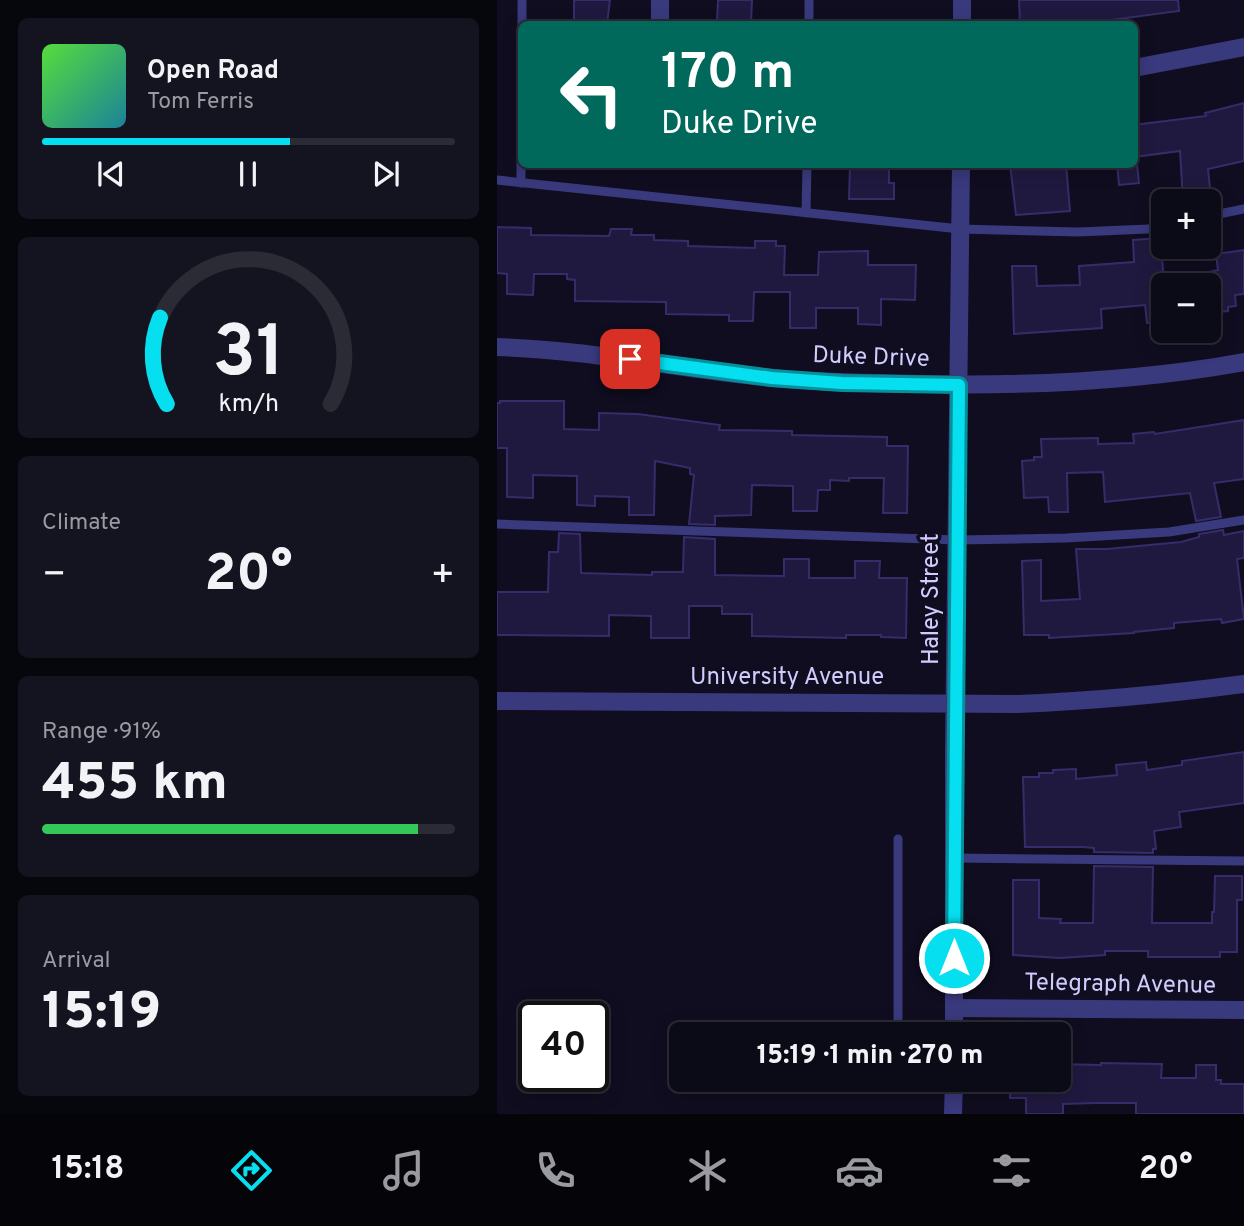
<!DOCTYPE html>
<html lang="en">
<head>
<meta charset="utf-8">
<style>
  body { margin:0; font-family:Overpass,sans-serif; background:#141320; color:#f1f3f6; height:100vh; display:flex; flex-direction:column; font-size:26px; white-space:nowrap }
  * { box-sizing:border-box; margin:0 }
  p { font-size:23px; color:#9a9aa1 }
  .icon { flex:none; width:38px; height:38px; fill:none; stroke:currentColor; stroke-width:2; stroke-linecap:round; stroke-linejoin:round }
  .map { position:relative; flex:1; overflow:hidden }
  .side { display:flex; flex-direction:column; gap:18px; padding:18px; background:#06060d; width:497px }
  .side>* { flex:none }
  .hud { position:absolute; left:21px; top:21px; width:620px; height:147px; border-radius:10px; box-shadow:0 4px 18px #0003,0 0 0 2px #2b2b36; background:#00695c; color:#fff; overflow:hidden }
  .tools { position:absolute; left:654px; top:189px; display:grid; gap:14px }
  .tools a { display:grid; place-items:center; width:70px; height:70px; border-radius:10px; background:#0b0a17; box-shadow:0 4px 18px #0003,0 0 0 2px #2b2b36; font-size:35px }
  .speed { position:absolute; left:21px; top:1001px; display:flex; gap:14px; font-size:35px; font-weight:700; text-align:center }
  .speed>* { display:grid; place-content:center; width:91px; height:91px; border-radius:50%; background:#0b0a17; box-shadow:0 4px 18px #0003,0 0 0 2px #2b2b36; line-height:1 }
  .speed .limit { border:4px solid #111; border-radius:10px; background:#fff; color:#111 }
  .pin { position:absolute; display:grid; place-items:center; width:60px; height:60px; color:#fff; margin:-30px; border-radius:14px; box-shadow:0 4px 10px #0006 }
  .me { position:absolute; width:77px; margin:-38px; rotate:0deg; stroke-linejoin:round; filter:drop-shadow(0 0 5px #0008) }
  .turn { display:flex; align-items:center; gap:24px; height:147px; padding:0 28px; font-size:32px }
  .turn .icon { width:91px; height:91px; stroke-width:2.5 }
  .turn b { display:block; font-size:49px; line-height:60px }
  .big { font-size:52px; font-weight:800; line-height:1.1 }
  .side .card { flex:1; display:flex; flex-direction:column; justify-content:center; gap:10px; min-width:0; padding:0 24px; border-radius:10px; background:#141320 }
  .side .dial { align-items:center; gap:0 }
  .dial svg { height:182px; overflow:visible; fill:none; stroke:#2b2b36; stroke-width:7; stroke-linecap:round; text-anchor:middle }
  .dial text { fill:#f1f3f6; stroke:none }
  .song { display:flex; align-items:center; gap:21px }
  .cover { width:84px; height:84px; border-radius:10px; background:linear-gradient(135deg,hsl(110 70% 55%),hsl(190 70% 35%)) }
  .played { height:7px; border-radius:4px; background:linear-gradient(90deg,#06dfef 60%,#2b2b36 60%) }
  .keys { display:flex; justify-content:space-around; direction:ltr }
  .heat { display:flex; justify-content:space-between; align-items:center; font-size:38px; direction:ltr }
  .charge { height:10px; border-radius:5px; background:linear-gradient(90deg,#34c759 91%,#2b2b36 0) }
  .trip { position:absolute; left:172px; top:1022px; width:402px; height:70px; border-radius:10px; background:#0b0a17; box-shadow:0 4px 18px #0003,0 0 0 2px #2b2b36; font-weight:800; line-height:70px; text-align:center }
  .dock { display:flex; height:112px; justify-content:space-around; align-items:center; background:#040409; color:#9a9aa1 }
  .dock .icon { width:49px; height:49px }
  .dock .selected { color:#06dfef }
  .dock b { font-size:32px; color:#f1f3f6 }
  main { display:flex; flex:1; min-height:0 }
  .map>svg:first-child { display:block }
  .building { fill:#20193f; stroke:#372c6a; stroke-width:2 }
  .lines { fill:none; stroke-linecap:round; stroke-linejoin:round }
  .service { stroke:#39397d; stroke-width:9 }
  .minor { stroke:#39397d; stroke-width:18 }
  .tertiary { stroke:#39397d; stroke-width:18 }
  .route-casing { stroke:#04919b; stroke-width:18 }
  .route { stroke:#06dfef; stroke-width:12 }
  .labels { text-anchor:middle; dominant-baseline:central; stroke-width:7; stroke-linejoin:round; paint-order:stroke }
  .street-label { font-size:24px; fill:#d0ccfe; stroke:#0f0d1f }
</style>
</head>
<body>
<main>
<section class="side">
<div class="card">
<div class="song"><i class="cover"></i><div><b>Open Road</b><p>Tom Ferris</p></div></div>
<div class="played"></div>
<div class="keys"><svg class="icon" aria-label="previous" viewBox="0 0 24 24"><path d="M18 5L8 12l10 7zM5 5v14"/></svg><svg class="icon" aria-label="pause" viewBox="0 0 24 24"><path d="M8 5v14M16 5v14"/></svg><svg class="icon" aria-label="next" viewBox="0 0 24 24"><path d="M6 5l10 7-10 7zM19 5v14"/></svg></div>
</div>
<div class="card dial"><svg viewBox="0 0 100 80">
<path d="M14 69A42 42 0 1 1 86 69"/>
<path d="M14 69A42 42 0 0 1 11 31" stroke="#06dfef"/>
<text x="50" y="56" font-size="32" font-weight="700">31</text>
<text x="50" y="72" font-size="11">km/h</text>
</svg></div>
<div class="card"><p>Climate</p>
<div class="heat"><a>−</a><b class="big">20°</b><a>+</a></div>
</div>
<div class="card"><p>Range · 91%</p><b class="big">455 km</b><div class="charge"></div></div>
<div class="card"><p>Arrival</p><b class="big">15:19</b></div>
</section>
<div class="map">
<svg width="747" height="1114" viewBox="0 0 747 1114">
  <rect width="100%" height="100%" fill="#0f0d1f"/>
  <path class="building" d="M77 0H113L110 24H77Z
    M221 0H255L254 23 220 22Z
    M522 0H681L682 11 591 23 523 24Z
    M747 103V161L711 169 714 198 686 201 683 151 637 157V125L709 116 708 113Z
    M353 164H392V183H397V199H352Z
    M513 164H569L573 211 519 215Z
    M620 164H640L642 183 622 185Z
    M0 227 34 228V235L112 236 114 229H135L134 235H157V240L191 241V246L258 248V241H279V246H288L287 275H321L322 252 371 251V265H419L418 300 384 299V325L361 324V308H319V328H293V292H257L256 321H232V315L169 314V302L78 301V280L70 279V274H37L36 295 10 294V274L0 273Z
    M663 238 667 279V321L650 323 648 305 604 309 605 328 517 334 515 266H539L540 286 583 285 582 266 637 262 636 240Z
    M747 250V294L738 295 739 306 731 307V311L712 313V272L721 270 719 254Z
    M3 401H67V429L102 430V413L141 414 223 425 222 430 295 431V435L390 437V446H411L410 513H386L387 478H352V481L333 480V490H321L320 511H296V486L255 485 254 515 218 516V525L192 524 197 475 193 474V468L158 461 157 515H132V497L98 496V506L80 505V476L36 475V498L10 497V448H0V403H3Z
    M747 420V479L717 483 724 517 699 521 693 493 608 502 606 472 570 473 571 512H552L551 497 527 498 525 461 537 460V457H545L544 439 601 438V444L637 443 636 434 657 432 658 434Z
    M726 530 727 535 747 531V558L740 559 747 619 725 623 724 619 677 623V628L637 632V633L552 638V635H527L525 561 544 560V601L583 599 579 549H610L684 542 702 537V534Z
    M62 533 83 534 84 573 155 575V572H186L187 537 218 539V575L287 576V559H312V578H358V561H383L382 578H410L409 638 384 637V635H349V638L255 636V614H225V606H192V638H154V616L112 615V636L0 635V592H51L52 552H61Z
    M747 752V803L682 812 684 827 657 831 659 849H656V853L597 852V848L586 847H528L526 777H542V773H556V770L579 769V779L620 775 619 765 649 762 650 770 685 765V761Z
    M597 866 656 867 655 923H715V912H717L718 876H745V900H740V952H723V957H651V951H608V955L563 958 516 955V880H542V918L564 919 563 923H596Z
    M604 1063 665 1064 664 1078H699V1065H719V1080H724V1084H747V1114H639V1103H598L566 1104V1114H529V1098H513V1080H562V1064L604 1065Z"/>
  <g class="lines">
    <path class="service" d="M25 24V0
      M312 24V0
      M0 180 463 229 581 232 651 229 667 225
      M24 183V76
      M309 213 310 164
      M712 216 747 209
      M0 524 460 540 569 538 672 532 747 520
      M457 858 747 861
      M401 1034V839"/>
    <path class="minor" d="M163 24V0
      M637 68 747 47
      M0 347C93 350 183 369 275 378 326 383 378 383 429 384 536 386 642 381 747 362
      M457 1008 747 1010"/>
    <path class="tertiary" d="M465 24V0
      M0 701 521 704C597 701 672 694 747 684
      M457 1034V750L464 164
      M456 1114 457 1080"/>
  </g>
  <g class="lines">
    <defs>
      <path id="route" d="M133 359 275 378 345 383 462 385 457 958"/>
    </defs>
    <use href="#route" class="route-casing"/>
    <use href="#route" class="route"/>
  </g>
  <g class="labels">
    <g class="street-label">
      <text transform="translate(374 358) rotate(2)">Duke Drive</text>
      <text transform="translate(435 599) rotate(-90)">Haley Street</text>
      <text x="290" y="678">University Avenue</text>
      <text transform="translate(623 985) rotate(1)">Telegraph Avenue</text>
    </g>
  </g>
</svg>
<div class="tools">
<a>+</a>
<a>−</a>
</div>
<div class="speed"><div class="limit">40</div></div>
<div class="pin" style="left:133px;top:359px;background:#d93025"><svg class="icon" aria-label="arrive" viewBox="0 0 24 24"><path d="M6 21V4h12l-3 4 3 4H6"/></svg></div>
<svg class="me" style="left:457px;top:958px" viewBox="-20 -20 40 40"><circle r="17" fill="#06dfef" stroke="#fff" stroke-width="3"/><path d="M0-11L8 9 0 5-8 9z" fill="#fff"/></svg>
<div class="trip">15:19 · 1 min · 270 m</div>
<div class="hud">
<div class="turn"><svg class="icon" aria-label="left" viewBox="0 0 24 24"><path d="M17 20v-9H6M10 6l-5 5 5 5"/></svg><div><b>170 m</b>Duke Drive</div></div>
</div>
</div>
</main>
<nav class="dock">
<b>15:18</b>
<svg class="icon selected" aria-label="directions" viewBox="0 0 24 24"><path d="M12 3l9 9-9 9-9-9zM9 14v-3h6M13 9l2 2-2 2"/></svg>
<svg class="icon" aria-label="music" viewBox="0 0 24 24"><path d="M9 18V5l10-2v13"/><circle cx="6" cy="18" r="3"/><circle cx="16" cy="16" r="3"/></svg>
<svg class="icon" aria-label="phone" viewBox="0 0 24 24"><path d="M5 4h4l2 5-3 2q2 4 5 5l2-3 5 2v4C11 20 4 13 5 4z"/></svg>
<svg class="icon" aria-label="climate" viewBox="0 0 24 24"><path d="M12 3v18M4 7l16 10M4 17L20 7"/></svg>
<svg class="icon" aria-label="car" viewBox="0 0 24 24"><path d="M5 17H2v-5l4-1 3-4h7l3 4 3 1v5h-3M9 17h6M6 11h13"/><circle cx="7" cy="17" r="2"/><circle cx="17" cy="17" r="2"/></svg>
<svg class="icon" aria-label="filters" viewBox="0 0 24 24"><path d="M4 7h16M4 17h16"/><circle cx="9" cy="7" r="2"/><circle cx="15" cy="17" r="2"/></svg>
<b>20°</b>
</nav>
</body>
</html>
